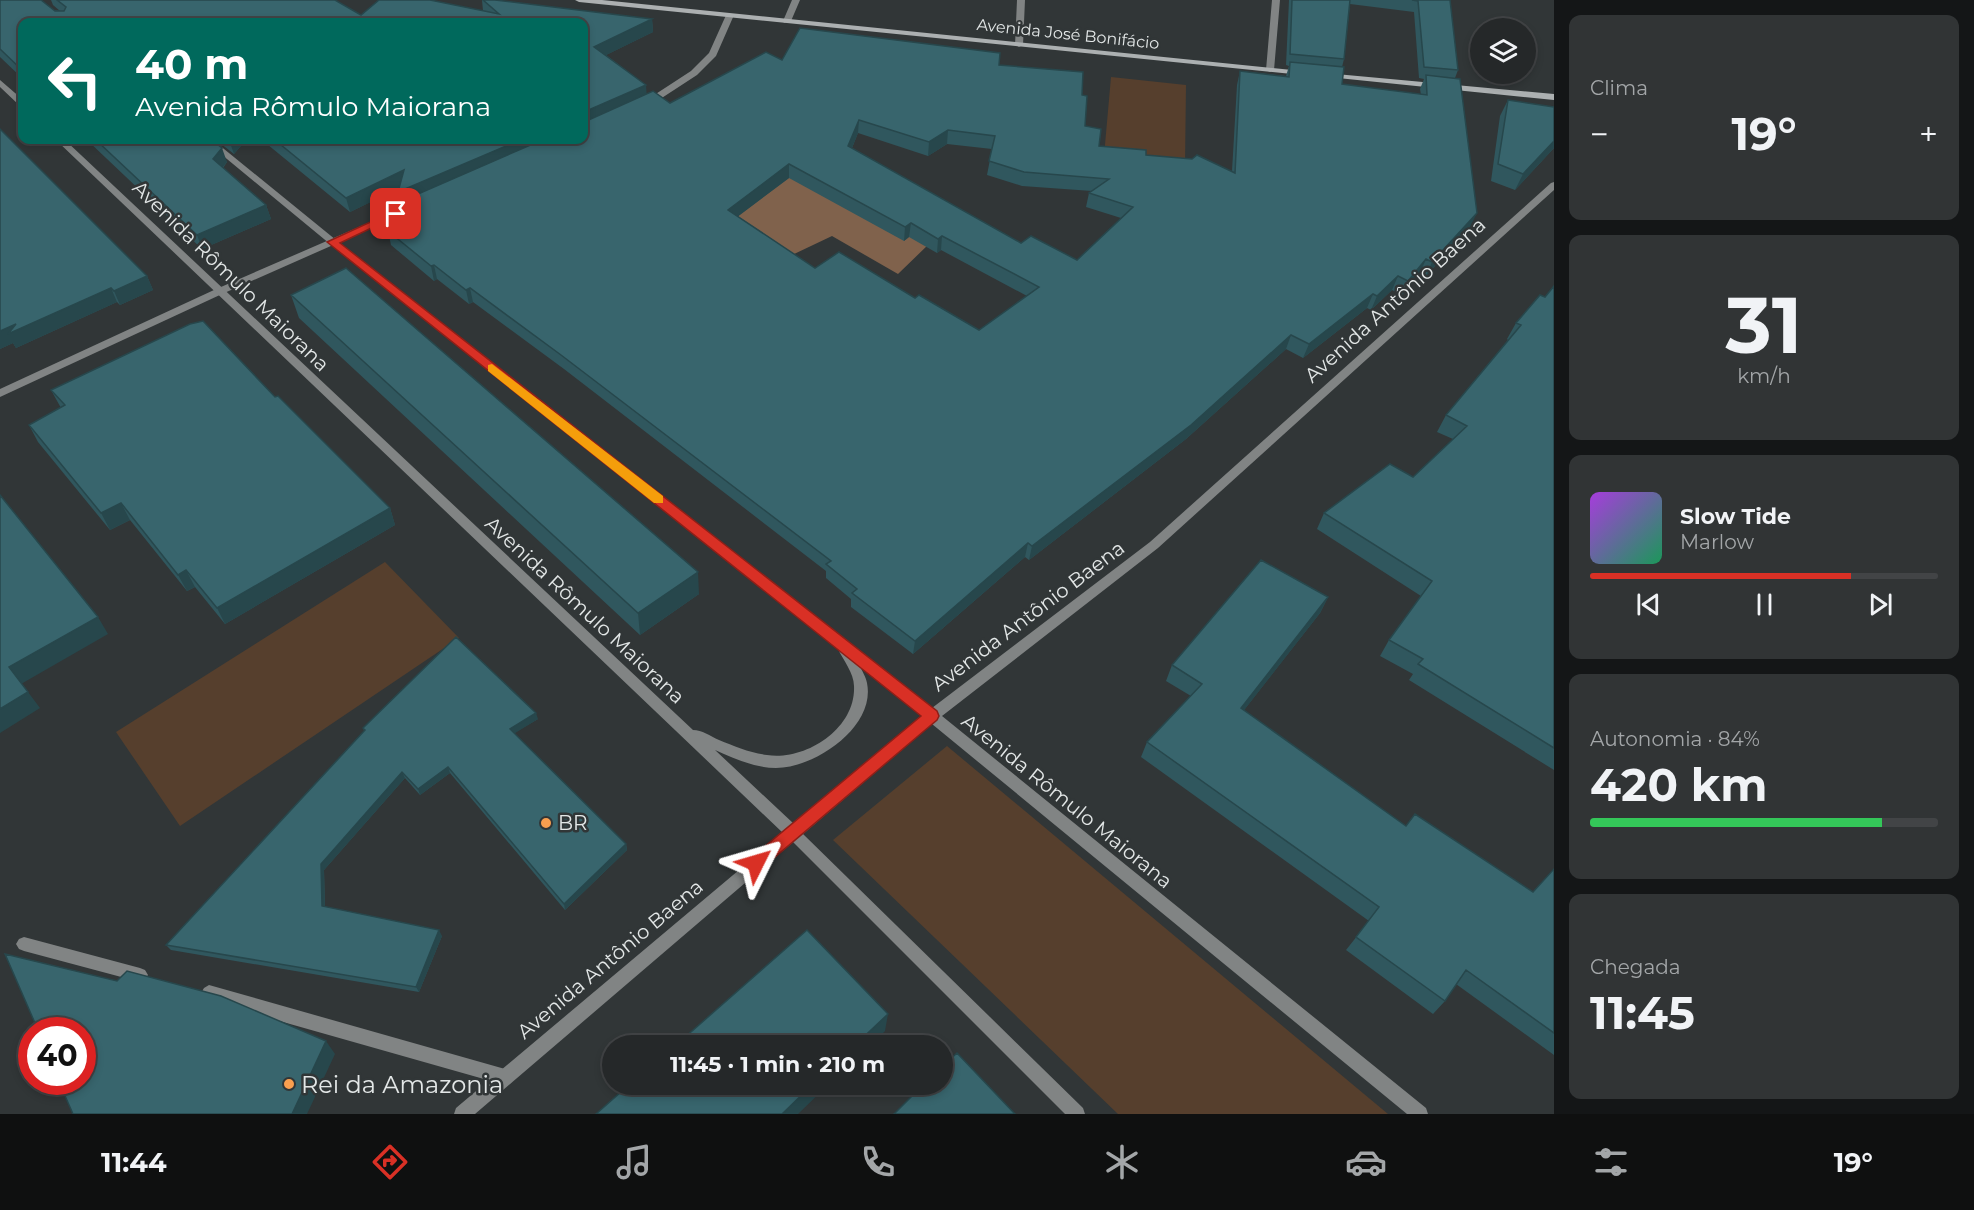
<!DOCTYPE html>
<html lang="pt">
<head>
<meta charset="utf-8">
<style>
  body { margin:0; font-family:Montserrat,sans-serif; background:#313435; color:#f1f3f6; height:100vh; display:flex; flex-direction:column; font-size:22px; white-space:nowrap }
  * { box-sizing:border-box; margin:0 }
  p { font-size:20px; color:#a3a6a8 }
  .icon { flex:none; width:33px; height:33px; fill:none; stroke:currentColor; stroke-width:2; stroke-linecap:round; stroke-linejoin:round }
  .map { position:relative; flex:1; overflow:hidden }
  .panel { display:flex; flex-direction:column; gap:15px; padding:15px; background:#141617; width:420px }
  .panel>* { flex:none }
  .guide { position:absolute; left:18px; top:18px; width:570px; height:126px; border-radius:12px; box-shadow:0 3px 9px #0003,0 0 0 2px #424446; background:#00695c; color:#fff; overflow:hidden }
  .controls { position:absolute; left:1470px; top:18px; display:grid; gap:12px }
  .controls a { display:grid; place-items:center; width:66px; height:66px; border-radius:50%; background:#252829; box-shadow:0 3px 9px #0003,0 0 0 2px #424446; font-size:30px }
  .speed { position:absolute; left:18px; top:1017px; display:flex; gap:12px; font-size:30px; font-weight:700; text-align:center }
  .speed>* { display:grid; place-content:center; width:78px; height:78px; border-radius:50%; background:#252829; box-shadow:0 3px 9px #0003,0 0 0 2px #424446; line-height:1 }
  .speed .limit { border:9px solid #d22; background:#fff; color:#111 }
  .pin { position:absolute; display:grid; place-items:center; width:51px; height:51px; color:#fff; margin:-26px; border-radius:12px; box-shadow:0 3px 9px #0006 }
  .me { position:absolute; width:66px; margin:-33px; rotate:50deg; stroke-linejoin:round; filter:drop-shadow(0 0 4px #0008) }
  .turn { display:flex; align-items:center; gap:21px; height:126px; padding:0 18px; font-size:27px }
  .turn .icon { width:78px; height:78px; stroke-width:2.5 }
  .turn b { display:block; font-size:42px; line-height:51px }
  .big { font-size:45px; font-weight:700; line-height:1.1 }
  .panel .tile { flex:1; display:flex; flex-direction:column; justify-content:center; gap:9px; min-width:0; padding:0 21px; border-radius:12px; background:#313435 }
  .panel .dial { align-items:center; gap:0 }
  .dial b { font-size:78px; line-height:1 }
  .song { display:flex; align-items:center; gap:18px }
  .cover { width:72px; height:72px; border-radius:9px; background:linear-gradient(135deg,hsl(280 70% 55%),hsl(150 70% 35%)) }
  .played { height:6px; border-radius:3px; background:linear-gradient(90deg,#d93025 75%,#424446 75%) }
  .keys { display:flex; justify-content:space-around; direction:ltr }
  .heat { display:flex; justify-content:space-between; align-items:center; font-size:33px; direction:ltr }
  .charge { height:9px; border-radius:4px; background:linear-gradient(90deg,#34c759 84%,#424446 0) }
  .trip { position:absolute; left:602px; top:1035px; width:351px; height:60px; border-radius:30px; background:#252829; box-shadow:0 3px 9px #0003,0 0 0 2px #424446; font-weight:700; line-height:60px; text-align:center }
  .tab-bar { display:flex; height:96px; justify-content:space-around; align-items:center; background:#0f1010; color:#a3a6a8 }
  .tab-bar .icon { width:42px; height:42px }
  .tab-bar .selected { color:#d93025 }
  .tab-bar b { font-size:27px; color:#f1f3f6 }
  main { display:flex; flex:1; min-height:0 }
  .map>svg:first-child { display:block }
  .green { fill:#563f2d }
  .forest { fill:#80624c }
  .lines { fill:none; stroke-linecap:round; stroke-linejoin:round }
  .service { fill:#818484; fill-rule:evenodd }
  .minor { fill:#818484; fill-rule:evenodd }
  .tertiary { fill:#818484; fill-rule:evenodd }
  .secondary { fill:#acb0b1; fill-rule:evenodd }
  .wall { fill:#30575e; fill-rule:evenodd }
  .shaded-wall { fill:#27474c }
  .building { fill:#38656d; stroke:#27474c; stroke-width:1.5; fill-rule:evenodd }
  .route { fill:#d93025; stroke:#8d1f18; stroke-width:1.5 }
  .slow { fill:#f59e0b }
  .poi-dot { fill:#fa9f4f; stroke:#313637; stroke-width:2 }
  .labels { text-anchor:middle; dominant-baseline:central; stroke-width:5; stroke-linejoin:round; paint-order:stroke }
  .far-street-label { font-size:16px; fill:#e3e7e7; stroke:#313637 }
  .street-label { font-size:20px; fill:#e3e7e7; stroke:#313637 }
  .poi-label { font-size:20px; fill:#e3e7e7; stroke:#313637; text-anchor:start }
  .near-poi-label { font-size:24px; fill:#e3e7e7; stroke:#313637; text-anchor:start }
</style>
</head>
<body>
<main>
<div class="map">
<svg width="1554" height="1114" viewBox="0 0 1554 1114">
  <rect width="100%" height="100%" fill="#313637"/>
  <path class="green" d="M1111 77 1186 85 1185 165 1104 156Z
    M385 562 459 638 180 826 116 732Z
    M947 746 1388 1114H1118L833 840Z"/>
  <path class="forest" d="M798 162 930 243 898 274 832 236 752 274 695 205Z"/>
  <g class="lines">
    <path class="service" d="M1272 0H1280L1274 70 1270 72 1266 70Z
      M24 937 140 968 145 970 148 975 145 980 140 982 24 951 19 949 16 944 19 939Z
      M209 985 505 1069 511 1071 513 1077 511 1083 505 1085 209 1001 204 998 201 993 204 988Z"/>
    <path class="minor" d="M792 0H800L791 21 784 23 783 21Z
      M727 13 734 15 716 56 697 75 651 105H645V101L691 71 709 53Z
      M405 207 408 208V212L222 294 0 397V389L214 290Z"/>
    <path class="tertiary" d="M1017 0H1025L1023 45 1019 47 1015 45Z
      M0 80 22 99V105H19L0 87Z
      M56 140H65L693 730C702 730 710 736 719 740 734 746 750 753 767 755 805 761 856 729 854 686 854 673 843 660 838 649L330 244 204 140H213L336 240 932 708 1150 542 1551 183 1554 182V190L1158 548 942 716 1426 1108 1428 1114H1407L932 724 803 834 1083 1108 1085 1114H1065L793 842 475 1114H454L456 1108 783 833ZM860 666 923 716 794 824 715 750C733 758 755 768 776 768 815 768 876 727 867 683 866 677 862 671 860 666Z"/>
    <path class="secondary" d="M575 0H602L1302 71 1306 73 1302 75 579 2Z
      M1325 73 1554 94V100L1328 77H1325Z"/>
  </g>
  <path class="wall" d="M0 0 60 11 53 5 51 0H335L361 15 483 11 482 0H495L652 19 653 32 606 55 646 85V94L670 103 782 60 999 65 1082 95 1085 126 1099 146 1232 171 1237 85 1240 71 1286 76 1289 66 1286 65 1289 0H1450L1458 70 1455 78 1470 227 1426 276 1420 273 1402 295 1392 290 1371 310 1367 308 1303 358 1286 349 1186 439 1029 560 1025 557 913 654 851 607V599L826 578V571L564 369 473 302 469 304 437 279 434 281 391 245 388 231 401 202 398 192 399 188 350 212 262 140H584V22H22V78L0 57ZM1350 4 1414 12 1419 78 1424 79 1420 89 1421 95 1342 84V67L1344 59ZM858 133 928 156 947 144 992 149 987 175 1022 186 1092 191 1089 193 1086 207 1121 218 1077 260 1021 243 852 148ZM789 178 904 241 909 237 937 253 941 250 1027 296 979 330 915 298 815 268 738 216Z
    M1508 100 1554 148 1515 190 1491 181 1500 116Z
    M0 129 147 276 153 290 120 305 117 302 16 348 13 343 0 349Z
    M87 140H212L227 162 223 168 266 205 271 219 202 249Z
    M216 140H246L234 154Z
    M1554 286V770L1409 680 1413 674 1380 656 1389 640 1421 596 1317 529 1324 513 1413 477 1453 439 1437 432 1446 415 1508 340 1507 339 1516 323 1545 297Z
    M291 295 699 594 640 635 299 318Z
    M51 390 275 397 390 508 395 525 225 624 195 587 187 591 130 520 110 530 38 442 29 425 61 408Z
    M1328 597 1320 613 1244 710 1406 826 1533 892 1554 869V1055L1456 984 1445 1001 1433 1014 1346 950 1369 921 1141 757 1147 742 1191 696 1166 681 1172 665Z
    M538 719 514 733 626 844 627 850 565 910 450 773 420 795 405 778 324 870 325 907 442 936 419 992 171 950 166 945 364 731 363 728Z"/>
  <path class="shaded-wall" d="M652 19 653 32 596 60 594 47Z
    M646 85 647 99 584 127V112Z
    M859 120 858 133 847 160 848 146Z
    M948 130 947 144 928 156 929 142Z
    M229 140H246L234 154Z
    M520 140H555L402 206 398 192Z
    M1554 141V148L1515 190 1523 174Z
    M222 148 227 162 218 173 213 159Z
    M789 164V178L728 224V210Z
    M404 170 408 184 350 212 346 198Z
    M266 205 271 219 202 249 197 235Z
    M1477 213 1470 227 1426 276 1432 262Z
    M911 223 909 237 904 241 905 227Z
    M942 236 941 250 937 253 938 239Z
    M1426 259 1420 273 1402 295 1408 281Z
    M434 265 437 279 434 281 431 266Z
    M147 276 153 290 120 305 114 291Z
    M1398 276 1392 290 1371 310 1377 296Z
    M111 288 117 302 16 348 13 343 0 349V331L16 324Z
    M470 288 473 302 469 304 466 290Z
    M1373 294 1367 308 1303 358 1309 344Z
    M1291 335 1286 349 1186 439 1029 560 1032 546Z
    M121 503 130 520 110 530 101 513Z
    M390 508 395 525 225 624 217 608Z
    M1028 543 1025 557 913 654 915 641Z
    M186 570 195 587 187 591 178 575Z
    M698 572 699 594 640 635 638 613Z
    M1328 597 1320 613 1234 723 1241 708Z
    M98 617 108 634 21 684 9 667Z
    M28 692 40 708 0 733V709Z
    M536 713 538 719 512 735 510 729Z
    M448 767 450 773 420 795 418 789Z
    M402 772 405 778 324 870 325 912 322 906 321 864Z
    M626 844 627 850 565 910 564 904Z
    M439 930 442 936 419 992 416 987Z
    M888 1014 885 1031 870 1046H854Z
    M326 1041 335 1054 307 1114H292Z
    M813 1084H829L798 1114H782Z"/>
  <path class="building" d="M0 0H41L55 11H64L66 7 57 0H335L361 15 379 0H430L499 14 483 0H495L652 19 594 47 646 85 584 112V22H22V70L0 49Z
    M1292 0H1350L1344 59 1290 54Z
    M1412 0H1450L1458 70 1424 67 1418 1Z
    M800 28 1000 53 999 65 1083 72 1082 95 1087 96 1085 126 1101 129 1099 146 1146 150V155L1192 159 1197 155 1235 173 1240 71 1289 77 1290 62 1344 67 1342 84 1427 95 1426 75 1460 79 1477 213 1432 262 1426 259 1408 281 1398 276 1377 296 1373 294 1309 344 1291 335 1191 425 1032 546 1028 543 915 641 852 593 857 589 826 564 831 561 561 355 470 288 466 290 434 265 431 266 388 231 395 204 542 140H584V122L653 91 670 103 766 52 782 60ZM859 120 929 142 948 130 995 136 989 161 1024 172 1109 179 1089 193 1133 207 1077 260 1031 236 1021 243 848 146ZM789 164 905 227 911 223 938 239 942 236 1039 287 979 330 919 295 915 298 839 252 815 268 728 210Z
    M1508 100 1554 107V141L1523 174 1498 164Z
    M0 129 147 276 114 291 111 288 8 334 16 324 0 331Z
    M96 140H212L222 148 213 159 266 205 197 235Z
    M275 140H520L398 192 404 170 346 198Z
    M346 268 698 572 638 613 291 295Z
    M1554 286V748L1418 664 1423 659 1389 640 1432 581 1324 513 1390 464 1413 477 1467 426 1446 415 1521 325 1516 323 1540 295 1545 297Z
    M203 321 275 397 278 396 390 508 217 608 186 570 178 575 121 503 101 513 29 425 65 405 51 390 190 324Z
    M0 495 98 617 9 667 28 692 0 709Z
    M1261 560 1328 597 1241 708 1406 826 1415 814 1533 892 1554 869V1033L1466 970 1445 1001 1356 937 1379 907 1147 742 1202 684 1172 665Z
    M456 637 536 713 510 729 626 844 564 904 448 767 418 789 402 772 321 864 322 906 439 930 416 987 166 945 365 730 363 728Z
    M807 930 888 1014 854 1046H675Z
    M5 954 117 981 127 971 221 996 326 1041 292 1114H73L59 1082H82V1030H38Z
    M957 1053 1015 1114H894L924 1084H942V1067Z
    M630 1084H813L782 1114H596Z"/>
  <path class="route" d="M392 212 401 214 340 243 937 711 939 716 937 720 762 868 756 870 751 868 748 863 751 858 921 716 327 242Z"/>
  <path class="slow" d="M492 364 663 496V503H654L488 371V365Z"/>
  <g class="poi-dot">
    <circle cx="546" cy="823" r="6"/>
    <circle cx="289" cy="1084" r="6"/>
  </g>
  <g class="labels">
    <g class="far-street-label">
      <text transform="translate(1068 34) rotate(6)">Avenida José Bonifácio</text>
    </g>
    <g class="street-label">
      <text transform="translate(231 276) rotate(44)">Avenida Rômulo Maiorana</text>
      <text transform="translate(1395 300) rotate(-42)">Avenida Antônio Baena</text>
      <text transform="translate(585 610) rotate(43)">Avenida Rômulo Maiorana</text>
      <text transform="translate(1028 616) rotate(-37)">Avenida Antônio Baena</text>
      <text transform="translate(1067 801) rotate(39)">Avenida Rômulo Maiorana</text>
      <text transform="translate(610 959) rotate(-40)">Avenida Antônio Baena</text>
    </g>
    <g class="poi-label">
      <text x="558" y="823">BR</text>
    </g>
    <g class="near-poi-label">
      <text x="301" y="1084">Rei da Amazonia</text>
    </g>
  </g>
</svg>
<div class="controls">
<a><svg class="icon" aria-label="layers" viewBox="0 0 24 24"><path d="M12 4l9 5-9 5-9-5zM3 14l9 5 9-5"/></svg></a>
</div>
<div class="speed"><div class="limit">40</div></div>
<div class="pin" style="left:396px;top:214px;background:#d93025"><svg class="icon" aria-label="arrive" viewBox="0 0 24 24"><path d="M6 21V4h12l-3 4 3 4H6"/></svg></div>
<svg class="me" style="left:756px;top:863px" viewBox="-20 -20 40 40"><path d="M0-17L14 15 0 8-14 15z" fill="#d93025" stroke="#fff" stroke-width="4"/></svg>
<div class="trip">11:45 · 1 min · 210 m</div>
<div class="guide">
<div class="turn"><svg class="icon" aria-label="left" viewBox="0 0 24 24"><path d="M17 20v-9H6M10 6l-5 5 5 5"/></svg><div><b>40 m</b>Avenida Rômulo Maiorana</div></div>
</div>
</div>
<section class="panel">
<div class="tile"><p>Clima</p>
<div class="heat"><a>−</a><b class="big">19°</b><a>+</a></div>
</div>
<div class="tile dial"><b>31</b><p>km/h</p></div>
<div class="tile">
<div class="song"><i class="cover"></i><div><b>Slow Tide</b><p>Marlow</p></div></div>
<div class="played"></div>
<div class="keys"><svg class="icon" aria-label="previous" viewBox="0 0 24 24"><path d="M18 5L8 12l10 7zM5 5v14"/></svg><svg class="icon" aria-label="pause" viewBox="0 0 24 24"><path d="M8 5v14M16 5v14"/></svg><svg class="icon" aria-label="next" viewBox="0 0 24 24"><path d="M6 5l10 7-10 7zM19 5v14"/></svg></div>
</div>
<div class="tile"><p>Autonomia · 84%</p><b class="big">420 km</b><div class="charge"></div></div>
<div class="tile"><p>Chegada</p><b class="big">11:45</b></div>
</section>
</main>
<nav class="tab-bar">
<b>11:44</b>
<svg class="icon selected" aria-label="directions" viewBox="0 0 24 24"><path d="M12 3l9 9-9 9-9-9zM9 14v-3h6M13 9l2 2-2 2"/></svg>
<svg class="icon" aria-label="music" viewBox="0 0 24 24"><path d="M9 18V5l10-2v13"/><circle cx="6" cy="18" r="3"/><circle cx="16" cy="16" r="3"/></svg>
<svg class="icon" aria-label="phone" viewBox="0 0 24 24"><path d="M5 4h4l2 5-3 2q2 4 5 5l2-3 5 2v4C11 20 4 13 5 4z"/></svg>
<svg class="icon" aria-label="climate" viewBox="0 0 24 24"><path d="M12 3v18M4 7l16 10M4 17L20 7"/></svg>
<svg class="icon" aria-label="car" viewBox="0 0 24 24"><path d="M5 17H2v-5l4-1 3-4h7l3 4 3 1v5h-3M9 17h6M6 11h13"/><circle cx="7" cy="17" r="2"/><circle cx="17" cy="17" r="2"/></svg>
<svg class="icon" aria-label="filters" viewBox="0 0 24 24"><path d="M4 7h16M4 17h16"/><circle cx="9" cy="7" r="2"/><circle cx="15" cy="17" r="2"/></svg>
<b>19°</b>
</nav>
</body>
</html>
